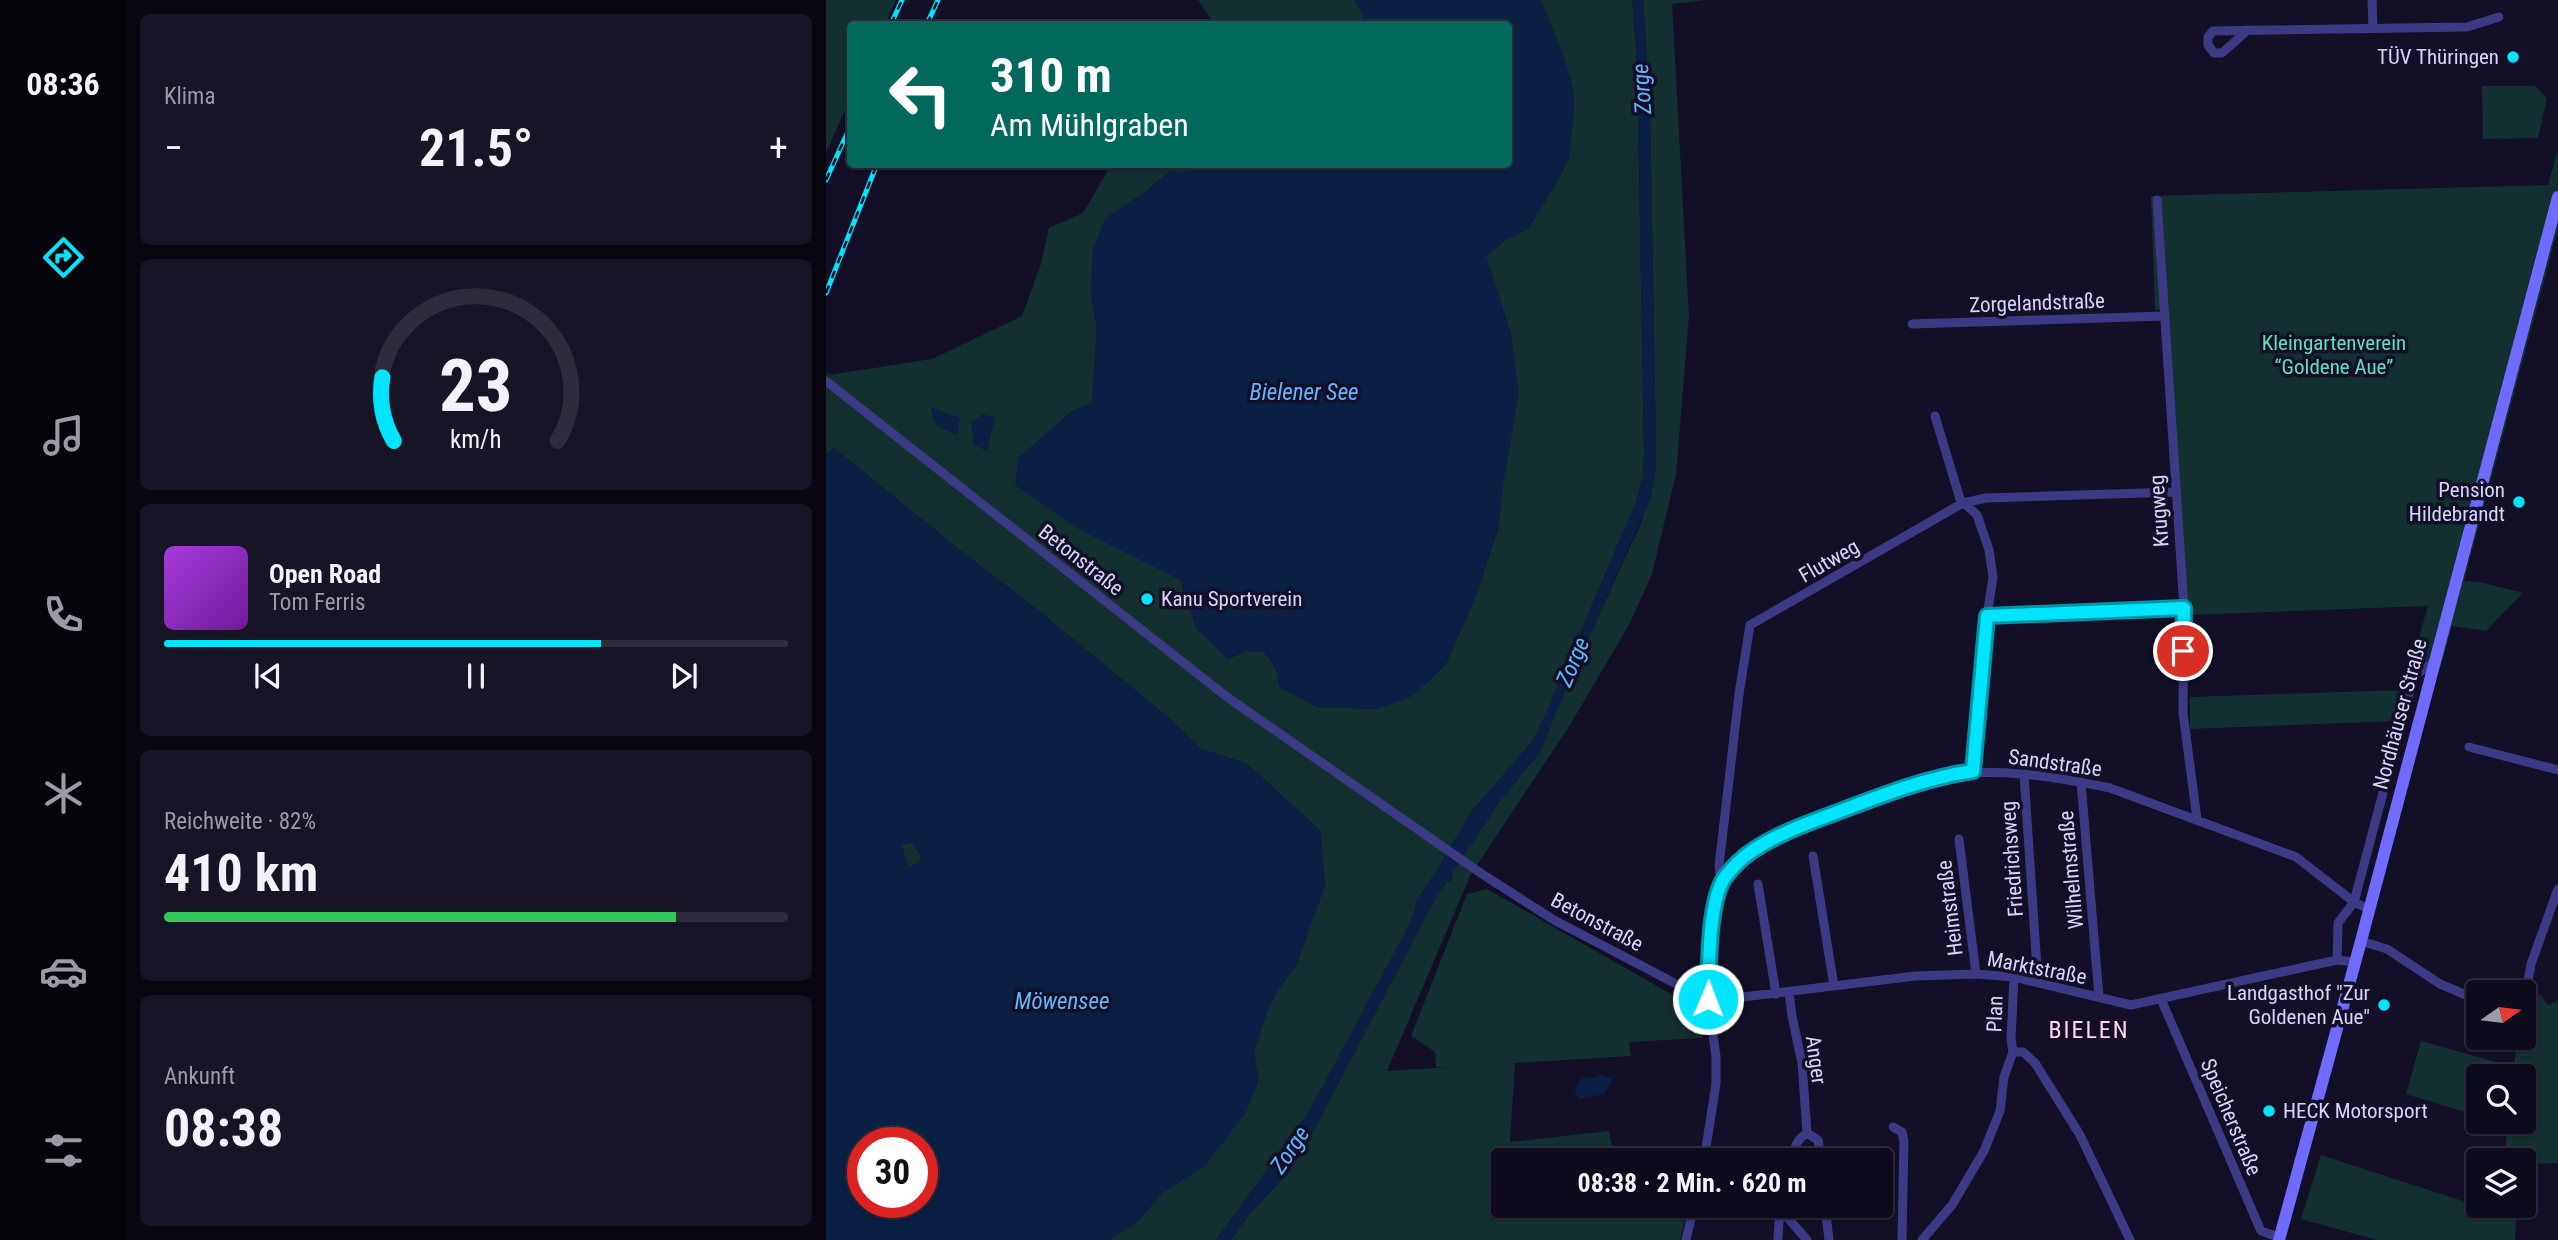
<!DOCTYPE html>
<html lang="de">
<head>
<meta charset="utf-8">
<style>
  body { margin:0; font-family:"Roboto Condensed",sans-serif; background:#171425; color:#f1f3f6; height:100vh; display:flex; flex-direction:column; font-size:26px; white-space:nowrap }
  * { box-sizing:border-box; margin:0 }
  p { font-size:23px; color:#9b9ba3 }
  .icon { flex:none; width:38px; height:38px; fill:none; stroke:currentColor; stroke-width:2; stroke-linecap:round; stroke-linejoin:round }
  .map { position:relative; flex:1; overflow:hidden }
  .sheet { display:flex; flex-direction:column; gap:14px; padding:14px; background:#08060f; width:700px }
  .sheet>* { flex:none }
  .top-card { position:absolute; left:21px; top:21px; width:665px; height:147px; border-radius:7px; box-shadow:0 2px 5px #0004,0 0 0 2px #2e2b3b; background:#00695c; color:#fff; overflow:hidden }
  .needle { width:46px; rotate:76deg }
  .tools { position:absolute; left:1640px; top:980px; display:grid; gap:14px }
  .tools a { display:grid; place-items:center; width:70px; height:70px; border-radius:7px; background:#0e0b1c; box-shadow:0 2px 5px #0004,0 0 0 2px #2e2b3b; font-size:35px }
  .speed { position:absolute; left:21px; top:1127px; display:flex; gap:14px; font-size:35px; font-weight:700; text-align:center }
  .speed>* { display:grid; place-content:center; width:91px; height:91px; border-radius:50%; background:#0e0b1c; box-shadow:0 2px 5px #0004,0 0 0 2px #2e2b3b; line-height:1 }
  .speed .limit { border:10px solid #d22; background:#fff; color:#111 }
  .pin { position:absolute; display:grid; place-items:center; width:60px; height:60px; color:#fff; margin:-30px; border:4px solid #fff; border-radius:50%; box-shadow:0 2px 7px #0007 }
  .me { position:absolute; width:77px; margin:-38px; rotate:1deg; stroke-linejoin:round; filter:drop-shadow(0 0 5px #0008) }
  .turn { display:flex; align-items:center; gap:24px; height:147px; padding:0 28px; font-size:32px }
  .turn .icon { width:91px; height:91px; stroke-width:2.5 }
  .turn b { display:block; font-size:49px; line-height:60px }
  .big { font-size:52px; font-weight:700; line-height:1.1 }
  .sheet .widget { flex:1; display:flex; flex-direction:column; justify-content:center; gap:10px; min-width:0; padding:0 24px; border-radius:10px; background:#171425 }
  .sheet .dial { align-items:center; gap:0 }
  .dial svg { height:182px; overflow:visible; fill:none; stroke:#2e2b3b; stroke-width:7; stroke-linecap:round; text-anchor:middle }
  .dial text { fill:#f1f3f6; stroke:none }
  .song { display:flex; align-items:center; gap:21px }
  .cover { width:84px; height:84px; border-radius:10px; background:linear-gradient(135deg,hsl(280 70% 55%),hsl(280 70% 35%)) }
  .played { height:7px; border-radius:4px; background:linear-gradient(90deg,#00e5ff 70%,#2e2b3b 70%) }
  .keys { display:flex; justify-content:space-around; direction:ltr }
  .heat { display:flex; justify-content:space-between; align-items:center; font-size:38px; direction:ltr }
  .charge { height:10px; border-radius:5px; background:linear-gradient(90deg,#34c759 82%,#2e2b3b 0) }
  .trip { position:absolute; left:665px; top:1148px; width:402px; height:70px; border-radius:7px; background:#0e0b1c; box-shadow:0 2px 5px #0004,0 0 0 2px #2e2b3b; font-weight:700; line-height:70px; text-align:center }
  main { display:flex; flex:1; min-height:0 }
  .dock { display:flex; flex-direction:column; width:126px; justify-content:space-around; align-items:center; background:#06040b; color:#9b9ba3 }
  .dock .icon { width:49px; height:49px }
  .dock .active { color:#00e5ff }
  .dock b { font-size:32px; color:#f1f3f6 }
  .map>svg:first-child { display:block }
  .green { fill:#12302f }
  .water { fill:#0a1f44; fill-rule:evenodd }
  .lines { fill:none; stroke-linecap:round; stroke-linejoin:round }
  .minor { stroke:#3d3a85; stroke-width:9 }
  .secondary { stroke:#6f6bff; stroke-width:12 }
  .rail-casing { stroke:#00e5ff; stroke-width:5 }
  .rail { stroke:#130f26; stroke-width:2.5; stroke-dasharray:8; stroke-linecap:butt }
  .route-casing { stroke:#0095a6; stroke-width:18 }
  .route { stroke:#00e5ff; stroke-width:12 }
  .poi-dot { fill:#00e5ff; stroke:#130f26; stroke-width:2.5 }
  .labels { text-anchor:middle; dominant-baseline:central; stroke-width:7; stroke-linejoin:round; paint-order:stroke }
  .poi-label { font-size:21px; fill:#d9d4ff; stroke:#130f26; text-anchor:end }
  .street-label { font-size:21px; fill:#d9d4ff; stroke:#130f26 }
  .park-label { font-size:21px; fill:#5fe0c0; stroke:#130f26 }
  .water-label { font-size:23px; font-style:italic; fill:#62b6ff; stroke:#130f26 }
  .quarter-label { font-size:24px; letter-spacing:2px; fill:#ffd6f0; stroke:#130f26 }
</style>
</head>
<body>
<main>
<nav class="dock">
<b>08:36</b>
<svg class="icon active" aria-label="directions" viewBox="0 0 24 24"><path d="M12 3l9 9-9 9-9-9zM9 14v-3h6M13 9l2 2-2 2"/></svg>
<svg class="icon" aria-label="music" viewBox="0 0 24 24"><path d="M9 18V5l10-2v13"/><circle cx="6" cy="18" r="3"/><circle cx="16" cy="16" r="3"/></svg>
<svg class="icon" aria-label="phone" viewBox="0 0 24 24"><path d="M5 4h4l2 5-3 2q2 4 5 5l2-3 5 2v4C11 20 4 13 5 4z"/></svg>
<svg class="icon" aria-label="climate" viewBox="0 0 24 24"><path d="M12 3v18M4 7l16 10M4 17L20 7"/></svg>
<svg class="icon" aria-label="car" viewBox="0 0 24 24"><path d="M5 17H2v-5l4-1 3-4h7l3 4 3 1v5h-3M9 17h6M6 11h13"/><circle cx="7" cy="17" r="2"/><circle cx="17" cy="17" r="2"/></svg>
<svg class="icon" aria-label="filters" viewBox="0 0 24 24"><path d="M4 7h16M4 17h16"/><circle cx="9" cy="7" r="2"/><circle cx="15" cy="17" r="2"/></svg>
</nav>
<section class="sheet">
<div class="widget"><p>Klima</p>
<div class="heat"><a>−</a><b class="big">21.5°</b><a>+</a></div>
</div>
<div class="widget dial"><svg viewBox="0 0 100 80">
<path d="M14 69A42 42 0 1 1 86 69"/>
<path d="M14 69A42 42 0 0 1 9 41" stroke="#00e5ff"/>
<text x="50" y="56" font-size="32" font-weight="700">23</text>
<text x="50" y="72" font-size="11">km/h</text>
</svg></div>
<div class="widget">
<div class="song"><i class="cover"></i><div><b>Open Road</b><p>Tom Ferris</p></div></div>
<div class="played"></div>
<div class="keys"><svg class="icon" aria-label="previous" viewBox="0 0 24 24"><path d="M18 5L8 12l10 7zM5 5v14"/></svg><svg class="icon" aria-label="pause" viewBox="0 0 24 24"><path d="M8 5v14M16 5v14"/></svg><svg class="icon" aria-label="next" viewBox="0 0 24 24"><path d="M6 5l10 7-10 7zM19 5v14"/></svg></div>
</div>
<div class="widget"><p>Reichweite · 82%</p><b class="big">410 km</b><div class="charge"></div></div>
<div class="widget"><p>Ankunft</p><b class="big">08:38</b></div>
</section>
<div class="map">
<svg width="1732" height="1240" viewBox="0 0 1732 1240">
  <rect width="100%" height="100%" fill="#130f26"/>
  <path class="green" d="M0 0H70L59 24H24V99L0 153Z
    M372 0H528L538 16 534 24H382L385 19Z
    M715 0H806L810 46 812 106 818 454 817 476 810 502 714 727 705 743 645 812 610 872 591 899 589 910 579 933 483 1112 390 1240H283L312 1221 336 1193 380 1165 432 1082 428 1051 440 1014 453 988 470 966 499 885 494 830 420 763 375 749 343 718 207 606 140 555 8 448 0 454V372L3 375 106 359 196 316 215 264 223 228 257 213 285 165H374L357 173 345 171 319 192 265 296 271 327 266 403 245 412 354 580 370 628 402 659 418 652H438L450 669 454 687 491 707 552 709 619 666 651 593 672 529 677 485 685 334 660 257 680 239 702 229 732 180 743 157Z
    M817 0H880L846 4 863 316 850 474 826 574 804 623 744 725 645 874 561 1071 624 1067H610L609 1052 585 1036 641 894 661 889 866 1006 876 1038 803 1042 805 1056 689 1063 684 1142 783 1131 789 1160H677V1206H862L854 1240H405L422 1216 461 1174 492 1122 609 899 672 803 714 752 744 678 815 523 829 477 830 453 824 106Z
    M1656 86H1709L1721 98 1712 138 1657 139Z
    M1732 149V229L1638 581 1654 582 1697 593 1660 631 1626 626 1615 666 1587 657 1602 606 1363 615 1340 309 1329 310 1325 196 1722 185Z
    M1579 690 1571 721 1364 729V697Z
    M86 843 95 855 94 862 82 868 75 850 76 845Z
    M1713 993 1722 1005 1732 1001V1163L1698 1164V1160H1678L1682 1125 1671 1122H1698V1076H1652V1116L1580 1094 1595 1041 1688 1067 1691 1038H1698V1030L1708 1035Z
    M1495 1155 1652 1206 1673 1210 1674 1206H1691L1689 1240H1551L1475 1219Z"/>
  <path class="water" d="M528 0H715L738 57 748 91V115L743 157 732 180 702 229 680 239 660 257 685 334 693 392 677 485 672 529 651 593 619 666 586 696 552 709 491 707 454 687 450 669 438 652H418L402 659 370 628 354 580 254 530 189 485 192 458 245 412 266 403 271 327 265 296 266 253 279 218 319 192 345 170 357 173 374 164H682V24H534L538 16Z
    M806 0H817L824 106 830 453 829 477 824 500 744 678 714 752 672 804 626 874 627 878 625 882 621 881 609 899 492 1122 461 1174 422 1216 405 1240H390L483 1112 579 933 589 910 591 899 610 872 645 812 705 743 714 727 810 502 817 476 818 454 812 106 810 46Z
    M104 407 134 418 131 435 110 425Z
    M157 414 169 417 161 451 148 445 145 423Z
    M8 448 140 555 207 606 343 718 375 749 420 763 494 830 499 885 470 966 453 988 440 1014 428 1051 432 1082 420 1112 380 1165 336 1193 312 1221 283 1240H0V454ZM86 843 95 856 94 862 82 868 76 845ZM37 1143H96V1202H37Z
    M776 1075 787 1079 778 1094 754 1099 748 1091 757 1077 766 1078Z"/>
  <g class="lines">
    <path class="minor" d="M1546 0 1547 28
      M1422 30 1396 53H1388L1382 45V37L1387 31 1641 27 1673 17
      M1331 200 1358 608 1357 713 1371 819
      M1086 324 1338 316
      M0 381 401 697 656 874 728 920 877 998 892 1000 1089 976 1150 974 1188 977 1305 1005 1511 960 1529 962
      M1109 416 1134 499 1151 515 1163 550 1167 577 1161 616 1147 771
      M1161 616 1358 608
      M1643 747 1732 770
      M1198 775 1212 983
      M1255 782 1273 997
      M1133 839 1150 974
      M987 856 1008 986
      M899 878 894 874 893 866 913 694 924 625 1137 503 1160 498 1349 492
      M932 884 950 994
      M1535 941 1561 949 1614 984 1652 1000
      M1511 960 1512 923 1528 902 1588 676 1608 662
      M963 992 966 1016 976 1063 981 1133 992 1140 995 1160
      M1335 999 1435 1231 1453 1237
      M1698 1005 1705 964 1732 889
      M1187 1052H1197L1209 1063 1254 1135 1304 1240
      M1187 1052 1185 1039 1188 977
      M1067 1127 1076 1132 1078 1141 1076 1240
      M878 1160 890 1084V1056L882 999 884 953 891 901 899 878 923 853 961 831 1107 778C1165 766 1226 776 1284 788L1470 857 1528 902 1543 909
      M966 1160C968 1148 970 1140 981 1133
      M939 1206 962 1218 981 1240
      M999 1206 1003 1240
      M860 1240 868 1206
      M952 1240 954 1206
      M1096 1240 1126 1205 1158 1151 1174 1111 1178 1077 1187 1052"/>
    <path class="secondary" d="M1453 1240 1535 941 1732 197"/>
    <defs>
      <path id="rail" d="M65 24 76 0
        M101 24 112 0
        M0 180 24 127
        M0 293 51 164"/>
    </defs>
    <use href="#rail" class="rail-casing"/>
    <use href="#rail" class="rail"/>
  </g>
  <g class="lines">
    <defs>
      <path id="route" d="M882 999C883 970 882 901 899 877 906 868 917 857 926 851 951 834 980 824 1009 813 1054 796 1099 778 1147 771L1161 616 1358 608 1357 651"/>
    </defs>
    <use href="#route" class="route-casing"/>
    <use href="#route" class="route"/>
  </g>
  <g class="poi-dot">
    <circle cx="1687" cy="57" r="7"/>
    <circle cx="1693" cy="502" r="7"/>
    <circle cx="321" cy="599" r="7"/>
    <circle cx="1558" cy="1005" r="7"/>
    <circle cx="1443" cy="1111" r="7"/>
  </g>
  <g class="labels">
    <g class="poi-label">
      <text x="1673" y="57">TÜV Thüringen</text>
      <text x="1679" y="490">Pension<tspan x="1679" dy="24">Hildebrandt</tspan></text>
      <text x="335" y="599" text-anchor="start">Kanu Sportverein</text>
      <text x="1544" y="993">Landgasthof "Zur<tspan x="1544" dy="24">Goldenen Aue"</tspan></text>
      <text x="1457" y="1111" text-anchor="start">HECK Motorsport</text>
    </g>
    <g class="street-label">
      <text transform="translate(1211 303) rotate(-2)">Zorgelandstraße</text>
      <text transform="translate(1333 511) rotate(-94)">Krugweg</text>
      <text transform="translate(255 560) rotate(38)">Betonstraße</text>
      <text transform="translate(1003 561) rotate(-30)">Flutweg</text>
      <text transform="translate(1574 714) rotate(-75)">Nordhäuser Straße</text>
      <text transform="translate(1229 763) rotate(8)">Sandstraße</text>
      <text transform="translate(1186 859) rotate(-94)">Friedrichsweg</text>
      <text transform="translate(1245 870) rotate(-95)">Wilhelmstraße</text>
      <text transform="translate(1124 908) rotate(-97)">Heimstraße</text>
      <text transform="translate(771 922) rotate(28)">Betonstraße</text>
      <text transform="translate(1211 968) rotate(11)">Marktstraße</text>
      <text transform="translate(1169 1014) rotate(-88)">Plan</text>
      <text transform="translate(990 1060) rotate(82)">Anger</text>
      <text transform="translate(1405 1117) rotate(67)">Speicherstraße</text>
    </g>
    <g class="park-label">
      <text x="1508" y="343">Kleingartenverein<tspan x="1508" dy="24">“Goldene Aue”</tspan></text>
    </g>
    <g class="water-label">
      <text transform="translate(816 89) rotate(-94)">Zorge</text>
      <text x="478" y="392">Bielener See</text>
      <text transform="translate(747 662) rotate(-67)">Zorge</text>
      <text x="236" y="1001">Möwensee</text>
      <text transform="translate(464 1150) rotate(-56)">Zorge</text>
    </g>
    <g class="quarter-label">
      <text x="1263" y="1030">BIELEN</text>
    </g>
  </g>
</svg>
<div class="tools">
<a><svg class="needle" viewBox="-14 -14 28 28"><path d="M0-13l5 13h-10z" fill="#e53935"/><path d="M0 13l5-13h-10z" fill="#9b9ba3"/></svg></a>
<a><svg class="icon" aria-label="search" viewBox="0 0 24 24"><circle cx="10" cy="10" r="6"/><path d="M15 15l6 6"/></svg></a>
<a><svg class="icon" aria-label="layers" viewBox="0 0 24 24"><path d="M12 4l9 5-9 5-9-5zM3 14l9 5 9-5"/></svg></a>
</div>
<div class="speed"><div class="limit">30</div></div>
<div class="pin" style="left:1357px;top:651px;background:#d93025"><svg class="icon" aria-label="arrive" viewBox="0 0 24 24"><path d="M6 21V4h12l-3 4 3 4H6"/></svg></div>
<svg class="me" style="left:882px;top:999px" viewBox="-20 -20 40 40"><circle r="17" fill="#00e5ff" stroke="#fff" stroke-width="3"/><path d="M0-11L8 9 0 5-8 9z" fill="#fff"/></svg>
<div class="trip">08:38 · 2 Min. · 620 m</div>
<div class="top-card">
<div class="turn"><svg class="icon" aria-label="left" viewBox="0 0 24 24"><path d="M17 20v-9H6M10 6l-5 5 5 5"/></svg><div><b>310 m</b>Am Mühlgraben</div></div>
</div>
</div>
</main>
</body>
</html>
